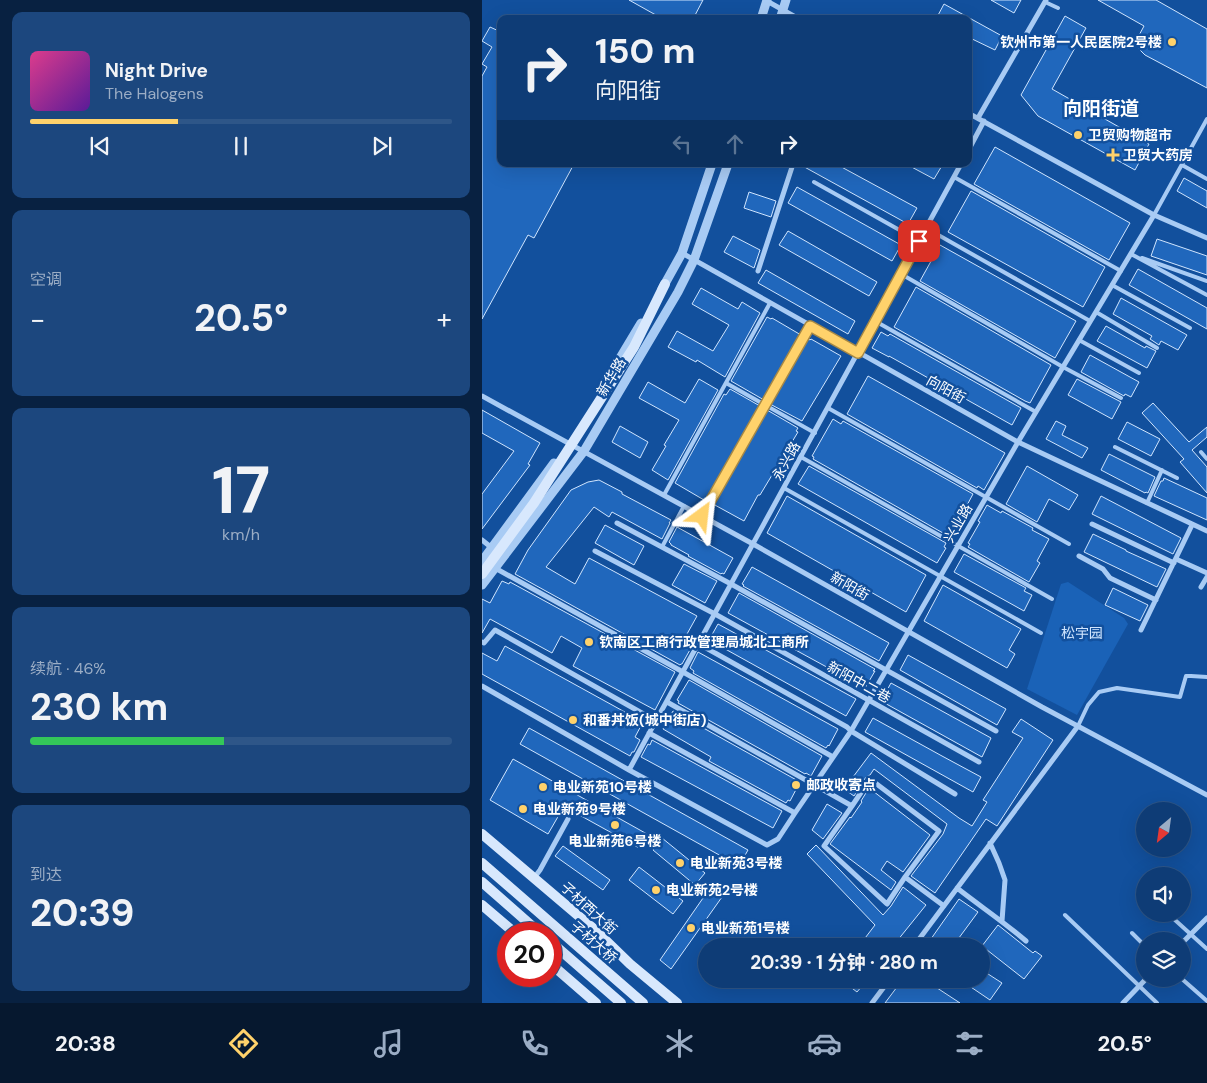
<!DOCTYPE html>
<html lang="zh">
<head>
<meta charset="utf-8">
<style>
  body { margin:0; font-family:"DM Sans","Noto Sans SC",sans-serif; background:#1c477e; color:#f1f3f6; height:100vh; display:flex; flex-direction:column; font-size:19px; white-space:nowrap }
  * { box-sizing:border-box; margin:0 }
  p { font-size:16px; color:#9badc5 }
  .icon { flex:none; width:28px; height:28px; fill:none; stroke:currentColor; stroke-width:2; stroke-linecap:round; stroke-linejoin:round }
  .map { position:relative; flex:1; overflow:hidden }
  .details { display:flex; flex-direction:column; gap:12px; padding:12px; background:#082141; width:482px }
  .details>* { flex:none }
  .guide { position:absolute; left:15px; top:15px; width:475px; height:152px; border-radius:10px; box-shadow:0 5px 20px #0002,0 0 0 1px #2e5688; background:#0e3c76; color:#f1f3f6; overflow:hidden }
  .needle { width:32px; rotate:209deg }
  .fabs { position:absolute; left:654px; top:802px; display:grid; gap:10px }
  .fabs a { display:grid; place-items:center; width:55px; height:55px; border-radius:50%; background:#0e3c76; box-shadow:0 5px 20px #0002,0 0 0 1px #2e5688; font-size:25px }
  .speed { position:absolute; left:15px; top:922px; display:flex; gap:10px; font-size:25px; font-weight:700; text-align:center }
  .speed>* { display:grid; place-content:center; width:65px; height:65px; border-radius:50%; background:#0e3c76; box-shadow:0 5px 20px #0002,0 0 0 1px #2e5688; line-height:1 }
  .speed .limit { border:8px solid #d22; background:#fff; color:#111 }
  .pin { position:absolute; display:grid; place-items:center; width:42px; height:42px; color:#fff; margin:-21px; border-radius:10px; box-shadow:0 2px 8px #0006 }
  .me { position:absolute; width:55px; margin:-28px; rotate:30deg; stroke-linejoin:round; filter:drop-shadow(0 0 4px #0008) }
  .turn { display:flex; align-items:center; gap:18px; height:105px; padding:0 15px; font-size:22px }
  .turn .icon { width:65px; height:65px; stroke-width:2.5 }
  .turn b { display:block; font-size:35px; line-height:42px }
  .lanes { display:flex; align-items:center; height:48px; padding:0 15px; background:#0003; justify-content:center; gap:25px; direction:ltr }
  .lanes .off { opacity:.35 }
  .big { font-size:38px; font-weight:700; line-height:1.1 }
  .details .widget { flex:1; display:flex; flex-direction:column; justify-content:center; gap:8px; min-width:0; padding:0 18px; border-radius:10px; background:#1c477e }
  .details .dial { align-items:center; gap:0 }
  .dial b { font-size:65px; line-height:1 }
  .song { display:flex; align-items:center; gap:15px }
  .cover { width:60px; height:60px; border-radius:8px; background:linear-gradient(135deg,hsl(330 70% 55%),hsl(270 70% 35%)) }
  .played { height:5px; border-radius:2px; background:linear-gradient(90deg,#ffd26b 35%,#2e5688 35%) }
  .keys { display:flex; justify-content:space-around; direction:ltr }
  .heat { display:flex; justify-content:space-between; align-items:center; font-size:28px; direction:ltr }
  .charge { height:8px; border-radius:4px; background:linear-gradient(90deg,#34c759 46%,#2e5688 0) }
  .trip { position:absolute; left:216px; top:938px; width:292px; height:50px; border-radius:25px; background:#0e3c76; box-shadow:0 5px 20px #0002,0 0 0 1px #2e5688; font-weight:700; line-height:50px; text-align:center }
  .tabs { display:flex; height:80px; justify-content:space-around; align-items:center; background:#06182f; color:#9badc5 }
  .tabs .icon { width:35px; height:35px }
  .tabs .active { color:#ffd26b }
  .tabs b { font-size:22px; color:#f1f3f6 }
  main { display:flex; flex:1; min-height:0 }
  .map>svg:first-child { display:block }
  .green { fill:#1a62b7 }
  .building { fill:#2067bc; stroke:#d0e5fe }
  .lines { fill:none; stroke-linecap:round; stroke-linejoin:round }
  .service { stroke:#a8cbf4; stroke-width:4 }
  .minor { stroke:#a8cbf4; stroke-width:5 }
  .tertiary { stroke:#a8cbf4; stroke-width:9 }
  .secondary { stroke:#d8e8fd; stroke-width:10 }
  .secondary-bridge { stroke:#d8e8fd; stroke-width:10 }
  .route-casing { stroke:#a68846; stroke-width:12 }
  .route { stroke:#ffd26b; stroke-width:9 }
  .poi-dot { fill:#ffd26b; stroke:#12509d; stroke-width:2 }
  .labels { text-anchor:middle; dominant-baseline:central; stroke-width:5; stroke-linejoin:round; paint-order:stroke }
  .poi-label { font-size:14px; font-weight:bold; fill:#fff; stroke:#12509d; text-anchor:start }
  .street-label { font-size:14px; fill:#fff; stroke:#12509d }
  .park-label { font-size:14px; fill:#d0e5fe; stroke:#12509d }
  .district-label { font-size:19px; font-weight:bold; fill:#fff; stroke:#12509d }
</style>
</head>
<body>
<main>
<section class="details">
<div class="widget">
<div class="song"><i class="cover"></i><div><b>Night Drive</b><p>The Halogens</p></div></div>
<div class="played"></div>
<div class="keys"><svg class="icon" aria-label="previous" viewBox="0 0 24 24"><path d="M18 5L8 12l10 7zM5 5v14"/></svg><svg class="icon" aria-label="pause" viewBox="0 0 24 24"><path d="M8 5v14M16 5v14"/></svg><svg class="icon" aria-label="next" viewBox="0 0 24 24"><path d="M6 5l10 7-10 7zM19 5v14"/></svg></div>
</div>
<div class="widget"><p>空调</p>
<div class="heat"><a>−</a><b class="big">20.5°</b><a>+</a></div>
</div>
<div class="widget dial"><b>17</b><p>km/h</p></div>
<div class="widget"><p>续航 · 46%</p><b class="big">230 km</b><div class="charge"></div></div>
<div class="widget"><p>到达</p><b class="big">20:39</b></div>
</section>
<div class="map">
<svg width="725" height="1003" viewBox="0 0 725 1003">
  <rect width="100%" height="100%" fill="#12509d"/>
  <path class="green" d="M586 582 642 618 646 624 595 715 545 689 579 584Z"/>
  <path class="building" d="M147 0H221L211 19H181Z
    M509 0H539L532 13Z
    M616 0H674L725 29V88L663 55 657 49 655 39 662 26Z
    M462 4 520 36 513 50 486 37V19H454Z
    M583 16 604 28 570 89 667 144 653 170 556 116 539 95Z
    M8 27 19 32V164H92L52 238 46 235 0 319V76L5 67 0 64 10 47 0 41Z
    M513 147 648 223 627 260 492 184Z
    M317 164H354L435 208 426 224Z
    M424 164H461L452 179Z
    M702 178 725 191V208L695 191Z
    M315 187 419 245 410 261 306 203Z
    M489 191 623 267 601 307 466 232Z
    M267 192 294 201 289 217 262 208Z
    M306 231 395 282 387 296 297 245Z
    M251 236 278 250 272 268 242 252Z
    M675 239 725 256V275L669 256Z
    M458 245 594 321 573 358 438 281Z
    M656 269 725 308V329L647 285Z
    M284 270 373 321 366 334 276 283Z
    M434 287 569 365 548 403 543 401 412 327Z
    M219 288 256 309 260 302 278 313 243 377 215 360 214 362 186 347 195 331 231 351 247 325 210 304Z
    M639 298 705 335 696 350 679 341 677 345 668 339 670 336 631 314Z
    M285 317 289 319 290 318 319 335 282 400 249 381Z
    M624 326 663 348 664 346 674 351 665 368 615 341Z
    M399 332 406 336 408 334 539 408 530 425 407 356V357L390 348Z
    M325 338 328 340 329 339 359 356 320 421 288 404Z
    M608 355 657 382 649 397 643 394 642 396 599 372Z
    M386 376 523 453 502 490 496 486 495 488 365 414Z
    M217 379 236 390 186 480 170 470 184 446 182 445 197 420 157 398 166 382 203 403Z
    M595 379 639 402 630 419 586 395Z
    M248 389 278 406 225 500 223 499 222 500 193 483 242 394 244 395Z
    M671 403 707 442 725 427V437L710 450 725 467V493L698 462 702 459 660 413Z
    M0 410 58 443 46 464 48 465 0 529V494L32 451 0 433Z
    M285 410 316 428 314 431 316 432 278 495H276L262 521 231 504Z
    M351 419 359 424 361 421 491 494 468 537 331 459 332 457 330 456Z
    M574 421 584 426 580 435 606 448 600 458 564 439Z
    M645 422 678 439 669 456 636 439Z
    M138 426 166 442 158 458 130 442Z
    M627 454 673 477 666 493 664 492 663 493 619 470Z
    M327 466 464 543 462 547 464 548 455 563 316 484Z
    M545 466 596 495 587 510 567 499 555 522 524 504Z
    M682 478 725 498V520L672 496 679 481H681Z
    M117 480 140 492V494L189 520 187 523H188L180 539 130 512 127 517 112 507 64 567 93 584 107 558 215 616 200 643 209 648 200 664H199L198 665 33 574 46 550 89 490 106 482Z
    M305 496 444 575 424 612 285 533Z
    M619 496 699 538 691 554 610 514Z
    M505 505 519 513 520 511 551 528 550 530 567 539 555 561 558 563 547 582 486 547 488 544 486 543 498 522 496 521Z
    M123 525 162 546 152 565 113 543Z
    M195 527 251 558 242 574 240 573 239 574 206 556 207 555 189 545V544L187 542Z
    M611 534 644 550V551L684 569 675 587 602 552Z
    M482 554 544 588 542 591 550 595 542 611 472 572Z
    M202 564 235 581 223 603 190 585Z
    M270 567 407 643 397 661 261 586 262 585 260 584Z
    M20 581 27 584 28 582 193 672 173 710 91 666 100 648 79 636 70 653 8 619 0 633V599L8 603Z
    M461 585 539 629 527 650 533 654 525 668 442 621Z
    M631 588 666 605 658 621 623 605Z
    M257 593 393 669 391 671H393L383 688 246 613Z
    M236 624 374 699 364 716 227 640Z
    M23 646 161 722 153 737 158 740 152 752H150L148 756 0 674V653L15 661Z
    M216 652 356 729 347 746 346 745 344 748 211 673 212 671 208 668Z
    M426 655 524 709 515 725 418 670Z
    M207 680 340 756 329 776 324 773 323 774 196 703 197 701 195 700Z
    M409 683 509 738 500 757 399 701Z
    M191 711 318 782 308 801 306 800 304 803 227 761 229 757 181 729Z
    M391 718 460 756 499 777 491 792 383 732Z
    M539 719 571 740 515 826 504 819 453 893 429 876 461 834 465 824 392 769 388 775 384 777 372 796 362 789 389 753 477 818 490 826 505 802 501 800 541 738 530 732Z
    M47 728 266 850 257 866 38 744Z
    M170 740 300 811 291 828 159 757 166 744 168 745Z
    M31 759 165 834 157 848 92 812V814L81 808 66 834 8 800Z
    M387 788 448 835 421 872 405 861 399 870 414 882 409 890 348 844 368 817 369 818 380 802 379 801Z
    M345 804 360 813 341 839 330 830Z
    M180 838 223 873 213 885 171 850Z
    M334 845 401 915 409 906 421 887 444 905 411 946H377L393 925 325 854Z
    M81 846 128 880 121 890 73 856Z
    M157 867 201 901 191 914 147 880Z
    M228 888 240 897 189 969 178 960Z
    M477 899 496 912 471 946H444Z
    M516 925 551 953 553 951 560 956 542 979 500 946Z
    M503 972 520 983 508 1000 477 979H500V976Z
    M358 979H386L375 992Z
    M421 979H448L446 982 478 1003H403Z"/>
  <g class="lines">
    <path class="service" d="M563 2 576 8
      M700 165 725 179
      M472 177 639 271
      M332 182 437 241
      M672 215 725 119
      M444 228 608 321
      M649 254 725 295
      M660 258 725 281
      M419 274 581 367 639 398
      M630 285 708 328
      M614 312 675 348
      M393 321 554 412
      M597 340 657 373
      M244 383 333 433
      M346 408 587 544
      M633 447 695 478
      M719 452 725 459
      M319 457 570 599
      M302 488 559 633
      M182 495 288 303
      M665 503 680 470
      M220 516 328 326
      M180 547 202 506
      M596 726 606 705 617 692 635 688 698 697 704 676H709L725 677
      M583 915 675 1003
      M693 920 725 949
      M650 933 662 945
      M700 979 725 1001"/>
    <path class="minor" d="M285 1 317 19
      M486 113 672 215 725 238
      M496 118 564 0
      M486 151 502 121
      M200 253 536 442 725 531
      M276 271 311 164
      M0 396 271 544 560 707 725 795
      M135 523 249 584 514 731
      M610 524 692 563
      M0 540 10 548
      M113 551 233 614 497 762
      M597 556 621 569 628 578 674 600
      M694 559 725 573
      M13 568 201 672 351 757
      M719 587 725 577
      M659 630 710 525
      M0 642 2 643 13 630 174 721
      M217 644 365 727 369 731 473 794
      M0 686 147 770 285 845 296 839 313 813 369 731 536 442 672 215
      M185 702 370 806 388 779 457 831 423 877 462 906
      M167 733 313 813
      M147 770 479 164
      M370 806 342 846 405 904 423 877
      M508 843 517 863 523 880 520 921
      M52 878 58 870 86 819
      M475 888C498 906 522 922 544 941
      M700 943 725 918
      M432 946 596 726
      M390 1003 408 979
      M641 1003 664 979"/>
    <path class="tertiary" d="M279 19 285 0
      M298 19 304 0
      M180 289 200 253 230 164
      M123 383 159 323
      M0 561 72 463
      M0 585 102 451 196 292 212 260 246 164"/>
    <path class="secondary" d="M0 834 112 929 148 964 195 1003
      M0 863 161 1003
      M0 882 59 934
      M0 905 34 934
      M69 942 139 1003
      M69 964 114 1003"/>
    <path class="secondary-bridge" d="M0 574 52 503 152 347 183 284"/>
  </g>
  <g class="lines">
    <defs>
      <path id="route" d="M220 516 328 326 376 353 437 241"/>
    </defs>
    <use href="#route" class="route-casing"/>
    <use href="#route" class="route"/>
  </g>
  <g class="poi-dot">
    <circle cx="690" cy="42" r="5"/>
    <circle cx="596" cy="135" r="5"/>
    <path d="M628.5 147.5h5v5h5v5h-5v5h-5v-5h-5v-5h5z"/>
    <circle cx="107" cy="642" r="5"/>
    <circle cx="91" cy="720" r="5"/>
    <circle cx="314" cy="785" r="5"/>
    <circle cx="61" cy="787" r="5"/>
    <circle cx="41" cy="809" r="5"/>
    <circle cx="133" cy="825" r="5"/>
    <circle cx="198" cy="863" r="5"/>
    <circle cx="174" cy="890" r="5"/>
    <circle cx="209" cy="928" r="5"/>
  </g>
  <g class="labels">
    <g class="poi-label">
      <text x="680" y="42" text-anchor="end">钦州市第一人民医院2号楼</text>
      <text x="606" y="135">卫贸购物超市</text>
      <text x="641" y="155">卫贸大药房</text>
      <text x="117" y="642">钦南区工商行政管理局城北工商所</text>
      <text x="101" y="720">和番丼饭(城中街店)</text>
      <text x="324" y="785">邮政收寄点</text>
      <text x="71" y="787">电业新苑10号楼</text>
      <text x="51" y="809">电业新苑9号楼</text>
      <text x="133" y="841" text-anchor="middle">电业新苑6号楼</text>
      <text x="208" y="863">电业新苑3号楼</text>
      <text x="184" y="890">电业新苑2号楼</text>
      <text x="219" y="928">电业新苑1号楼</text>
    </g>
    <g class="street-label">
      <text transform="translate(129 377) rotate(-59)">新华路</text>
      <text transform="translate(464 389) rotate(29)">向阳街</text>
      <text transform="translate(304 461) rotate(-61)">永兴路</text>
      <text transform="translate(476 523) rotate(-60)">兴业路</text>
      <text transform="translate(368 586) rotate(30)">新阳街</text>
      <text transform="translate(377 682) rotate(29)">新阳中二巷</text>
      <text transform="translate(107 908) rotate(42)">子材西大街</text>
      <text transform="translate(112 942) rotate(41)">子材大桥</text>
    </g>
    <g class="park-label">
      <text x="600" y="633">松宇园</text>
    </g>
    <g class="district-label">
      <text x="619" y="108">向阳街道</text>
    </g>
  </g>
</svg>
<div class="fabs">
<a><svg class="needle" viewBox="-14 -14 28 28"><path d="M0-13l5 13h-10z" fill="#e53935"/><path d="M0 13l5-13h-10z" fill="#9badc5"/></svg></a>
<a><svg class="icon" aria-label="sound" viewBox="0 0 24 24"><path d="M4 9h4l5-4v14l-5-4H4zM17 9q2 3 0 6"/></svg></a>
<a><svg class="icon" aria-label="layers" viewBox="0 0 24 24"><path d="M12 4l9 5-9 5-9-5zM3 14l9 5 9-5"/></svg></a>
</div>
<div class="speed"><div class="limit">20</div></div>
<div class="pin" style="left:437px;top:241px;background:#d93025"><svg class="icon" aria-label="arrive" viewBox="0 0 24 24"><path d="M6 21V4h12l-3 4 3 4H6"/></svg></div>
<svg class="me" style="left:220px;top:516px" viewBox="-20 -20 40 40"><path d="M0-17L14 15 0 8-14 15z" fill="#ffd26b" stroke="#fff" stroke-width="4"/></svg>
<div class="trip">20:39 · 1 分钟 · 280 m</div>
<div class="guide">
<div class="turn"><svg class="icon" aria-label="right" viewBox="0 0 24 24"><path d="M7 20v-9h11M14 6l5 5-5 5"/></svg><div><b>150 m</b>向阳街</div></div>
<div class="lanes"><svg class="icon off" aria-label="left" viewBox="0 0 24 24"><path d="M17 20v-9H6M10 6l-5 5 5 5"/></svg><svg class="icon off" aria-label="ahead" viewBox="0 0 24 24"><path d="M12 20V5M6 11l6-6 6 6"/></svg><svg class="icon" aria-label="right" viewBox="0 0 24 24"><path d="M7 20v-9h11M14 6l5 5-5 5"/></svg></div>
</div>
</div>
</main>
<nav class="tabs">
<b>20:38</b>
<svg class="icon active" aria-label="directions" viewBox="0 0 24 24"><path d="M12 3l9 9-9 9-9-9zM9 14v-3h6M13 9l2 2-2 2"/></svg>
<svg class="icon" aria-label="music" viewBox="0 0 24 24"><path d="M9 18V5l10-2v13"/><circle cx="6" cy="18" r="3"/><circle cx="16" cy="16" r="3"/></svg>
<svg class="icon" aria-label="phone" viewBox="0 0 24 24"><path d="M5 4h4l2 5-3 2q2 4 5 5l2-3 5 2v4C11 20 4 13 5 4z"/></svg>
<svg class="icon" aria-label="climate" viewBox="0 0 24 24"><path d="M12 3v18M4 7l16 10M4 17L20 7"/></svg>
<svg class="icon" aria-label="car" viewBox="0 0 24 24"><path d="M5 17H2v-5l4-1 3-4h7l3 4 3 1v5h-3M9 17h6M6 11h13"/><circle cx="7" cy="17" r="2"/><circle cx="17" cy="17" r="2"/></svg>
<svg class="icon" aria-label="filters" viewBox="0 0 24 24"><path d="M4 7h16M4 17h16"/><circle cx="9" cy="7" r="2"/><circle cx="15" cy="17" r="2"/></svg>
<b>20.5°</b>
</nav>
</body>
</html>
